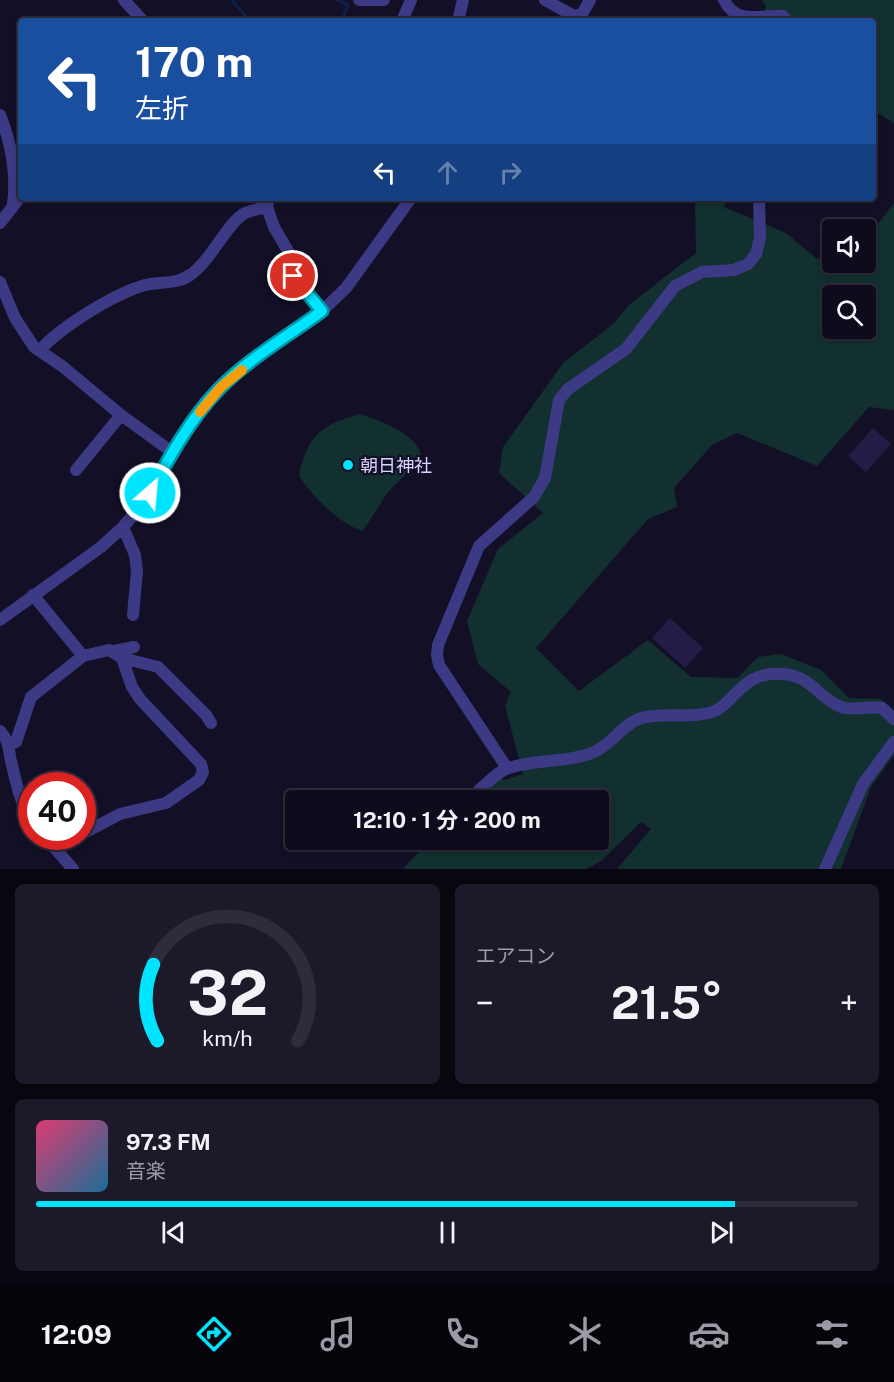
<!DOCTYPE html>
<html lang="ja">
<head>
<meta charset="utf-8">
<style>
  body { margin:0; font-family:"Public Sans","Noto Sans JP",sans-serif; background:#1c1929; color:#f1f3f6; height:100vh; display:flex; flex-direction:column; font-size:22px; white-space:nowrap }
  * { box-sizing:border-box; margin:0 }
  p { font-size:20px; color:#9b9ba3 }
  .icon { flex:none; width:33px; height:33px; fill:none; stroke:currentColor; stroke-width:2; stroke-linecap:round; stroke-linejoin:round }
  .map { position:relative; height:869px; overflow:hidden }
  .side { display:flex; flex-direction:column; gap:15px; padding:15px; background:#08060f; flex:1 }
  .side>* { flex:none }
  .hud { position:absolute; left:18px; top:18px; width:858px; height:183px; border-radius:6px; box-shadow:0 3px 9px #0003,0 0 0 2px #2e2b3b; background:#1a4fa0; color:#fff; overflow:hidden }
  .fabs { position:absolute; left:822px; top:219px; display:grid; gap:12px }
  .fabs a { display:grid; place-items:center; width:54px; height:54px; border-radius:6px; background:#0e0b1c; box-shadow:0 3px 9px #0003,0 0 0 2px #2e2b3b; font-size:30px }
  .speed { position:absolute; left:18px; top:772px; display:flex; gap:12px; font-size:30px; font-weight:700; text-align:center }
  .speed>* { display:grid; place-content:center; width:78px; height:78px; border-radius:50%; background:#0e0b1c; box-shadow:0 3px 9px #0003,0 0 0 2px #2e2b3b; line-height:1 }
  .speed .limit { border:9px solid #d22; background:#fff; color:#111 }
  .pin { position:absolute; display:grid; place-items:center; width:51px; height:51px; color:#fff; margin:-26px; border:3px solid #fff; border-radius:50%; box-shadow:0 2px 6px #0007 }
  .me { position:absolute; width:66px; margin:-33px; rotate:27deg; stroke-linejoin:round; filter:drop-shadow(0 0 4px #0008) }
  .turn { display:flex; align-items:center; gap:21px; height:126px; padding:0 18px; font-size:27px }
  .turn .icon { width:78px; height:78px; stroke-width:2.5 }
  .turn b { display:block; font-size:42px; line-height:51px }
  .lanes { display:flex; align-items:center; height:57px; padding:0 18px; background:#0003; justify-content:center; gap:30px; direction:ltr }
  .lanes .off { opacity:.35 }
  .big { font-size:45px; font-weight:700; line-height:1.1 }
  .side .card { flex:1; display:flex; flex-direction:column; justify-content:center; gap:9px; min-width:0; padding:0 21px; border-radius:9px; background:#1c1929 }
  .side .dial { align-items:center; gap:0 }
  .dial svg { height:156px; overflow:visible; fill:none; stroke:#2e2b3b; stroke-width:7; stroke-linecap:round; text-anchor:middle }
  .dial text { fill:#f1f3f6; stroke:none }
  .song { display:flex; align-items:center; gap:18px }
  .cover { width:72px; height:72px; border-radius:9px; background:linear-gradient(135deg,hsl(340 70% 55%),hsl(200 70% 35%)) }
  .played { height:6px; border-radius:3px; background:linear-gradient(90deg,#00e5ff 85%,#2e2b3b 85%) }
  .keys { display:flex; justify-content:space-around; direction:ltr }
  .heat { display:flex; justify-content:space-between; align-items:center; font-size:33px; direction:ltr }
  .side .tiles { flex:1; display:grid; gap:15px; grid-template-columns:1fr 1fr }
  .card:last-child { grid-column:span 2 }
  .trip { position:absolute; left:285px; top:790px; width:324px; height:60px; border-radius:6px; background:#0e0b1c; box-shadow:0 3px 9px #0003,0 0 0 2px #2e2b3b; font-weight:700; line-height:60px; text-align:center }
  .dock { display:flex; height:96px; justify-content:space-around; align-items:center; background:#06040b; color:#9b9ba3 }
  .dock .icon { width:42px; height:42px }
  .dock .active { color:#00e5ff }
  .dock b { font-size:27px; color:#f1f3f6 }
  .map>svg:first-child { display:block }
  .green { fill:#12302f; fill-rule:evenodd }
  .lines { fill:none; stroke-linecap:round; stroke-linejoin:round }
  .stream { stroke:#0c2248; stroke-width:3 }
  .building { fill:#241b47 }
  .minor { stroke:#3d3a85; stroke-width:12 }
  .route-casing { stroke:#0095a6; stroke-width:15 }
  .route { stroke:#00e5ff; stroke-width:10 }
  .slow { stroke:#f59e0b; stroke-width:10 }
  .poi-dot { fill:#00e5ff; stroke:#130f26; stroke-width:2 }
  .labels { text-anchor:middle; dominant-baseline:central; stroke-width:4.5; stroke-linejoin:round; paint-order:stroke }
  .poi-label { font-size:18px; fill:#d9d4ff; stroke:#130f26; text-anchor:start }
</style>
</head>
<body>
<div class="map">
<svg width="894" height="869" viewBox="0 0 894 869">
  <rect width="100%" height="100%" fill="#130f26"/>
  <path class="green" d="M762 0H894V123L873 110V21H760L766 7Z
    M695 198H727L724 207 786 233 817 259 832 257V262H866V239L894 203V410L869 407 817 466 737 433 712 445 674 488 677 507 648 519 536 648 579 691 648 640 691 677 737 678 758 657 781 654 821 670 849 698 881 699 894 710V755L871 787 841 869H617L651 829 641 822 601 861 586 869H403L430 840H598V801H466L491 773 504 780 523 774 505 706 511 692 478 664 467 621 498 549 543 513 499 473 503 447 563 363 613 324 630 304 696 253ZM832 296H866V328H832Z
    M360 414C380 421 414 432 421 454L417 463 388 492 363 531C341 525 310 495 299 475 307 436 322 424 360 414Z"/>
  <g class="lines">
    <path class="stream" d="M232 0 250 21
      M337 0 348 5 342 21"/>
  </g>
  <path class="building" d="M873 428 891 444 866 472 848 456Z
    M670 618 703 648 685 668 652 638Z"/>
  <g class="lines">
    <path class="minor" d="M124 0 143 21
      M359 0H384
      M545 0 574 16 582 14 590 0
      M724 0C736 25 760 15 783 16L787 21
      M402 21 411 0
      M458 21 463 0
      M0 115C11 141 17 175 13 204
      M269 198 267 207 274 227 288 251 293 276 322 311
      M0 223 18 200
      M0 282 15 318 34 347 62 366 121 415 172 452
      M40 350C62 326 114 294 145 285 161 281 176 285 190 275 211 261 227 223 245 213 251 210 260 209 267 207
      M76 470 121 415
      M123 527 135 555 137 571 133 615
      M33 595 83 656
      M0 620 101 547 123 527 140 507 172 452 211 398 233 376 322 311 346 288 411 198
      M114 651 134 647
      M0 731C10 742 8 748 11 761 16 782 20 803 32 821
      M10 744 16 742 31 697 83 656 109 650 122 658 158 667 206 715 211 723
      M507 768 439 665 437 655 438 645 479 546 534 497 545 478 559 400 568 389 626 349 675 286 702 272 734 270 748 264 756 254 760 238 759 198
      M479 790C488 783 498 771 509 768 535 759 568 763 594 752 613 744 625 720 646 717 666 713 689 718 709 713 735 707 739 670 783 674 812 676 818 698 841 707 854 711 868 706 882 708L894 719
      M82 834 120 814 166 803 199 780 203 772 201 764 140 699 132 687 122 658
      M45 837 73 869
      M57 850 77 837
      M825 869 863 784 894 742"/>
  </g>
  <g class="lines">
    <defs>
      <path id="route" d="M150 493C170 456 190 419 219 389 248 359 288 336 322 311L293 276"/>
    </defs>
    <use href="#route" class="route-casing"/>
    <use href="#route" class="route"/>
    <path class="slow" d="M200 412 221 387 242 370"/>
  </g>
  <circle class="poi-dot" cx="348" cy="465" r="6"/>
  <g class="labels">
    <g class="poi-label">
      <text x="360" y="465">朝日神社</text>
    </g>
  </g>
</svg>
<div class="fabs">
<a><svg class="icon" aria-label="sound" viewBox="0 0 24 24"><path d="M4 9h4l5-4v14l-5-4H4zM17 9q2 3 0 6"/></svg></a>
<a><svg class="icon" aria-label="search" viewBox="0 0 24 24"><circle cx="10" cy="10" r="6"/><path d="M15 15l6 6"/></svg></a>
</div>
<div class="speed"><div class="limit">40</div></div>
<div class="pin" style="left:293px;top:276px;background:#d93025"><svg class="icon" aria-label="arrive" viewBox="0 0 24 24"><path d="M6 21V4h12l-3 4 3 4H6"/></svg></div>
<svg class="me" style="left:150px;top:493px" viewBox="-20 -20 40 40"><circle r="17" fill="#00e5ff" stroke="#fff" stroke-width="3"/><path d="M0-11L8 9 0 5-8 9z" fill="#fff"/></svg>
<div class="trip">12:10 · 1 分 · 200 m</div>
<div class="hud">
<div class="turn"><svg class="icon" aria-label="left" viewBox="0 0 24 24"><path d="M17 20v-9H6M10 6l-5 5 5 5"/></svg><div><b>170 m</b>左折</div></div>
<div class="lanes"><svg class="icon" aria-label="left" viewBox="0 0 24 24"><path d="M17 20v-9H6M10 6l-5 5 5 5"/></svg><svg class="icon off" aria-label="ahead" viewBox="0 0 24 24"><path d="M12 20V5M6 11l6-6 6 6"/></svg><svg class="icon off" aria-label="right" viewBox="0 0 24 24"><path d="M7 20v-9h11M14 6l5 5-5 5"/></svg></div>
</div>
</div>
<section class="side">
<div class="tiles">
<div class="card dial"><svg viewBox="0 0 100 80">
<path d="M14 69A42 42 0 1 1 86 69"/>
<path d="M14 69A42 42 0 0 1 12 30" stroke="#00e5ff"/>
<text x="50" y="56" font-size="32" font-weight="700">32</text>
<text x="50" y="72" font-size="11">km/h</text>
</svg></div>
<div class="card"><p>エアコン</p>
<div class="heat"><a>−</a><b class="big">21.5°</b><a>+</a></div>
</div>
<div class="card">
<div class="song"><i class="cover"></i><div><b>97.3 FM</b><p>音楽</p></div></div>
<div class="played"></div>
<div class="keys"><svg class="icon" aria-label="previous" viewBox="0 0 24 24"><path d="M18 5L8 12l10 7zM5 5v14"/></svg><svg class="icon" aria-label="pause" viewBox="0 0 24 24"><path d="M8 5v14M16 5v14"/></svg><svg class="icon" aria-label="next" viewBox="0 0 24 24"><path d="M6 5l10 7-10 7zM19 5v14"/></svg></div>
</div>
</div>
</section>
<nav class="dock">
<b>12:09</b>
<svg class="icon active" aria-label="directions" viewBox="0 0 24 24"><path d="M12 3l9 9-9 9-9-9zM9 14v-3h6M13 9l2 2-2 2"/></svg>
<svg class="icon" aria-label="music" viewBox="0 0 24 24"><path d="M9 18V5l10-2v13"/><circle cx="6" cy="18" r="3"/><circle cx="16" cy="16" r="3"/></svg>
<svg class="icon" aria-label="phone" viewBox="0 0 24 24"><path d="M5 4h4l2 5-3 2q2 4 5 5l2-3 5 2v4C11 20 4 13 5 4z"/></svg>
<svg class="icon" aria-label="climate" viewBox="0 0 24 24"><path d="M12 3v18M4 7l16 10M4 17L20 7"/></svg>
<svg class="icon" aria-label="car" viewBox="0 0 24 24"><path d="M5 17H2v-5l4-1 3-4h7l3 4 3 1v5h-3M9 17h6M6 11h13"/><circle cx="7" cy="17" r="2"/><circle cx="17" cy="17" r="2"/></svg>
<svg class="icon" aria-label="filters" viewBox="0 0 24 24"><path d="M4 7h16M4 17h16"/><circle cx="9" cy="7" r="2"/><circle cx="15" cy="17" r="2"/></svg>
</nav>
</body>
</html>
